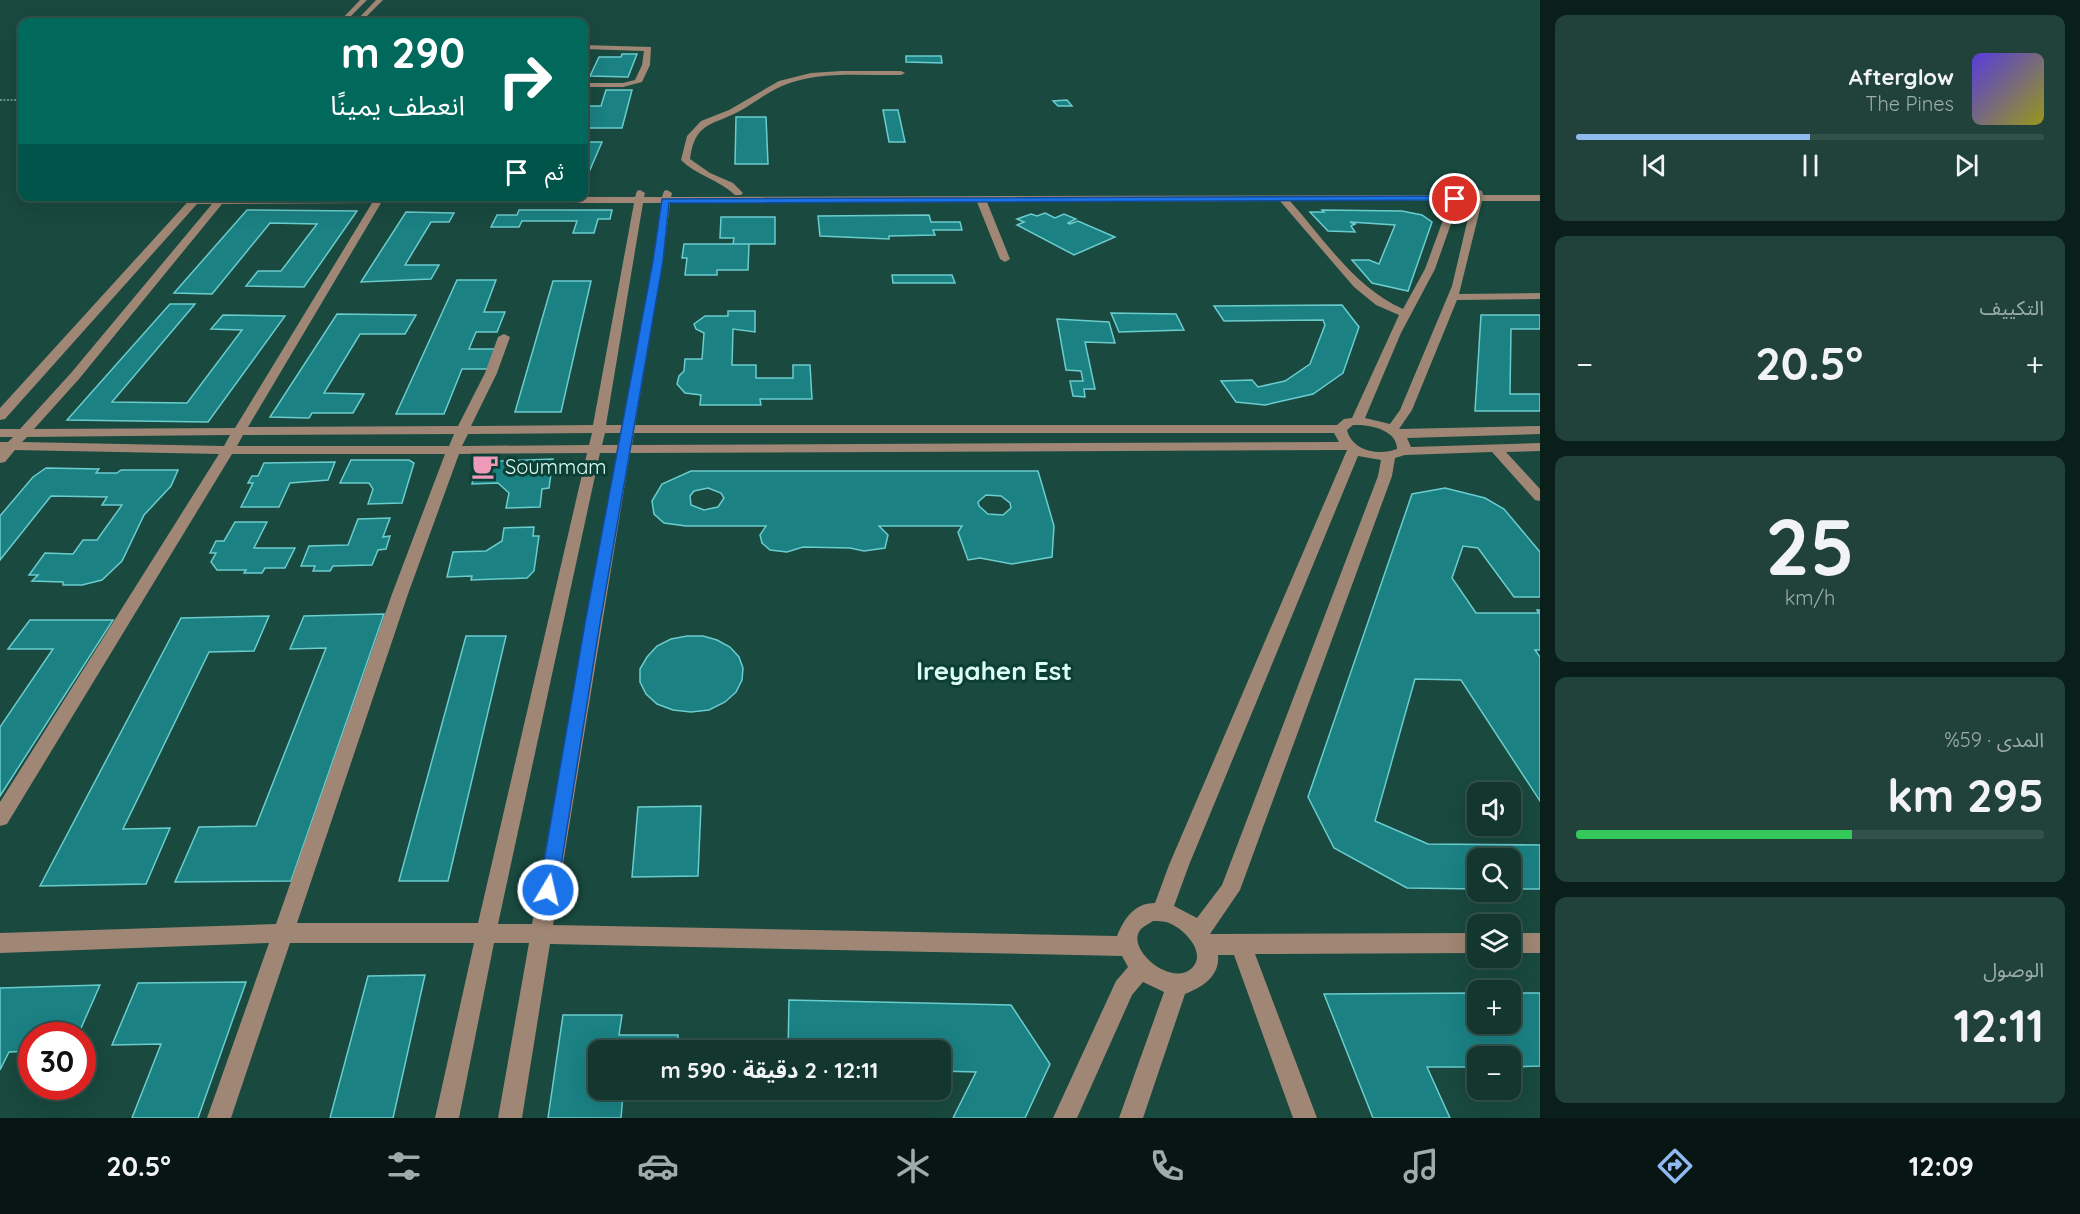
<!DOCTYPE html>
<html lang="ar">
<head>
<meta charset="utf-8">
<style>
  body { margin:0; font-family:Quicksand,"Noto Sans Arabic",sans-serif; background:#20423b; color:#f1f3f6; direction:rtl; height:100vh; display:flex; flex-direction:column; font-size:22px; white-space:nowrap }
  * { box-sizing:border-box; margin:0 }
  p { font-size:20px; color:#9dacaa }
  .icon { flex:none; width:33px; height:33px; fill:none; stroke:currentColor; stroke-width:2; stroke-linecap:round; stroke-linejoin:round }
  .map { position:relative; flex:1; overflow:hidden; direction:ltr }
  .panel { display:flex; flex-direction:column; gap:15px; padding:15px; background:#0a1e1a; width:540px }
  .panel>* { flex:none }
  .top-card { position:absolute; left:18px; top:18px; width:570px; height:183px; border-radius:12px; box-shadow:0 6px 24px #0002,0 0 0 2px #32514b; direction:rtl; background:#00695c; color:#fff; overflow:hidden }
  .tools { position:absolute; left:1467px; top:782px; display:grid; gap:12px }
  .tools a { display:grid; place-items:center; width:54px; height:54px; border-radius:12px; background:#13372f; box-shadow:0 6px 24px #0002,0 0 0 2px #32514b; font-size:30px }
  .speed { position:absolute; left:18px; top:1022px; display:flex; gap:12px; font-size:30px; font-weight:700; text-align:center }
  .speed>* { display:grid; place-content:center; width:78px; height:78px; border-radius:50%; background:#13372f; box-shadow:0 6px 24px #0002,0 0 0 2px #32514b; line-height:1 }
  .speed .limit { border:9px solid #d22; background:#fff; color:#111 }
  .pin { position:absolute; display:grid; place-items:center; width:51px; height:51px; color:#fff; margin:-26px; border:3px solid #fff; border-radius:50%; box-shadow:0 2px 6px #0007 }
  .me { position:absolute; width:66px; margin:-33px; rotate:9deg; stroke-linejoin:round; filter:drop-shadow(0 0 4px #0008) }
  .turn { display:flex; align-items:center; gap:21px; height:126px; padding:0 24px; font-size:27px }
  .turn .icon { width:78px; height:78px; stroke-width:2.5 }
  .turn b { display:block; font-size:42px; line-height:51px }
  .then { display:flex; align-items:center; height:57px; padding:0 24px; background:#0003; gap:12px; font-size:22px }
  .big { font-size:45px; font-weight:700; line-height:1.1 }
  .panel .card { flex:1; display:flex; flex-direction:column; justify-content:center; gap:9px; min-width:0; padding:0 21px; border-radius:12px; background:#20423b }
  .panel .dial { align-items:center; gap:0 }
  .dial b { font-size:78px; line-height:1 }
  .song { display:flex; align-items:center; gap:18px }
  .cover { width:72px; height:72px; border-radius:9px; background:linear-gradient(135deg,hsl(250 70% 55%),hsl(60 70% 35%)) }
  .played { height:6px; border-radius:3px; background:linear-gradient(90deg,#90b9f0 50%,#32514b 50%) }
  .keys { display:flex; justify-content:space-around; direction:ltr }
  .heat { display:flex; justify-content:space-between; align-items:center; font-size:33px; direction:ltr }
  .charge { height:9px; border-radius:4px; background:linear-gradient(90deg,#34c759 59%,#32514b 0) }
  .trip { position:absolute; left:588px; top:1040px; width:363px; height:60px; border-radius:12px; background:#13372f; box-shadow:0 6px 24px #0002,0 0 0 2px #32514b; font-weight:700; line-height:60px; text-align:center; direction:rtl }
  .dock { display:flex; height:96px; justify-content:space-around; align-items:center; background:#081613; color:#9dacaa }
  .dock .icon { width:42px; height:42px }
  .dock .on { color:#90b9f0 }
  .dock b { font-size:27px; color:#f1f3f6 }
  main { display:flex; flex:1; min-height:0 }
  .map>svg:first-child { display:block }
  .building { fill:#1b8183; stroke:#6bccce; stroke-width:1.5; fill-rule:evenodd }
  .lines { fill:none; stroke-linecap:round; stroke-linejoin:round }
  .path { stroke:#81a99f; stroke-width:1.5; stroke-dasharray:2 1.5; stroke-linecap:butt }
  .minor { fill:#a08674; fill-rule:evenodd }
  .route { fill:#1a73e8; stroke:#114b97; stroke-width:1.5 }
  .labels { text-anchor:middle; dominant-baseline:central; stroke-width:6; stroke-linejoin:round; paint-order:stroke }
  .poi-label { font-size:20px; fill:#dcfdf4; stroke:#0c3f35; text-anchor:start }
  .district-label { font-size:26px; font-weight:bold; fill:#dcfdf4; stroke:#0c3f35 }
</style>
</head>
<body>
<main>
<section class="panel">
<div class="card">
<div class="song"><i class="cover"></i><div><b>Afterglow</b><p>The Pines</p></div></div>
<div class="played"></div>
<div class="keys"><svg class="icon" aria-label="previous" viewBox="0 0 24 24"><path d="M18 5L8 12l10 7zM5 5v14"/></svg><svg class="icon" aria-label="pause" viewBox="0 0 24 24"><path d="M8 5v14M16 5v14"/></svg><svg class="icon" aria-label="next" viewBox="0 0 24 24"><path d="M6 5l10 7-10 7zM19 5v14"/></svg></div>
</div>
<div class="card"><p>التكييف</p>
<div class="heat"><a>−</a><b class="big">20.5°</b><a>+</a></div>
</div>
<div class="card dial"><b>25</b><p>km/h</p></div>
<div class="card"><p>المدى · 59%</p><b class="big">295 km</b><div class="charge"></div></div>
<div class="card"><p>الوصول</p><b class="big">12:11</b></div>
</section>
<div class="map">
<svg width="1540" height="1118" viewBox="0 0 1540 1118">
  <rect width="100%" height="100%" fill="#19493f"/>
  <path class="building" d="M622 54H637L628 77 590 76 599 57H621Z
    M906 56H941L942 63 906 62Z
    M606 90H632L622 128H584V106H601Z
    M1067 100 1072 106H1058L1053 101Z
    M883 110H898L905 142H889Z
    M736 117H766L768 164H735Z
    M584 142H602L589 172H584Z
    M247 210 357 211 304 287 246 286 258 271H281L317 224 270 223 212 294 174 293Z
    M519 210H612L610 219H598L594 233H573L577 221H522L519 227H491L497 215H517Z
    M1322 210 1402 211 1422 215 1432 222 1408 291 1372 283 1352 260H1369L1379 264 1395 225 1350 222 1355 224 1351 226 1355 232 1328 231 1310 212H1324Z
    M406 212 454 213 449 222H431L405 265H439L431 279 361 282Z
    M1045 213 1055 218 1064 214 1076 219 1068 223 1070 224 1078 221 1115 237 1074 255 1017 225 1024 222 1017 219 1031 214 1037 216Z
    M929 215 931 222H960L962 230H933L935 235 889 236V239L820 236 818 216Z
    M721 217H775V244H733L734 238H720Z
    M684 244H749L748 270H717V275H685L687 258H682Z
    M892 275H952L955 283H893Z
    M457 280H496L484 312H505L497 332H476L469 349H496L489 369H462L444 414H396Z
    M553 281H591L561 412H515Z
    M170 304H195L112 402 187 403 242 330 211 329 223 315 285 316 208 422 67 420Z
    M1342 305 1359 327 1343 373 1313 394 1265 405 1236 402 1221 381 1252 380 1258 387 1285 381 1310 364 1325 325 1323 320 1224 321 1214 306Z
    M728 311H755V332L733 329 732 365H756V378H793V365H810L812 399H760L761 405H700L701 395 685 393 677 384 679 376 684 371 685 359H702L704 333 696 329 694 324 705 316H728Z
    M1111 313 1176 314 1184 330 1119 332Z
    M337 314 416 315 405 334H360L324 393 364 394 353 413H312L309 418 270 417Z
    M1481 315H1540V329H1511L1510 394H1540V411H1475Z
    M1057 319 1109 322 1115 343 1085 342 1095 389H1084L1085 397 1073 396 1070 381H1083L1081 371 1066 370Z
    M553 459 549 488 542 489 540 507 506 508 509 493 498 483 472 484 477 462Z
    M351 460H409L414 463 402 503 368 504 373 489 369 483H340Z
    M335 462 328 480 290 483 279 507H241L253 483H248L252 476H258L264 463Z
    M46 468 99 469 96 473H117L121 470H178L171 486 144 515 122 561 102 580 82 585H63V582L32 581 38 575H29L45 553 73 554 83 540H97L122 505H102L107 497 51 496 0 560V516L33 477Z
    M691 471H1038L1054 526 1052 557 1012 564 980 558 968 560 958 532 962 526H879L888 535 885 548 864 551 850 548 803 547 787 552 770 550 762 543 760 535 766 526H686L664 523 654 514 652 501 662 484ZM708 488 721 493 724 498 718 507 704 510 691 505 690 496 694 491ZM986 495 1001 496 1010 503 1011 508 1003 515 988 514 979 506 978 502Z
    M1445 488 1485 498 1504 509 1540 552V597H1514L1478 548 1463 546 1452 578 1476 613H1539L1537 610H1540V650H1535L1540 657V801L1461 680 1415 679 1375 821 1428 844 1540 845V889H1510V858H1478V889L1407 888 1334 848 1308 797 1412 494Z
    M390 518 383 537 390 536 386 549 378 550 372 565 333 566 330 571H313L315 566H301L309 546 348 545 358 519Z
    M235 522H267L254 548H295L285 568H265L262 573H244L246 570H217L211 562 216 553H210L216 541H224Z
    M534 527 533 536H539L534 571 527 578 471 580 472 576 447 577 453 552 486 551 502 541 504 528Z
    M384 614 291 881 175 882 199 827 256 826 326 648 290 649 304 616Z
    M269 616 254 651 209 652 123 829 170 828 146 884 40 886 181 618Z
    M30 620H113L0 796V727L53 649H8Z
    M466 636H506L448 881H399Z
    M687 636H703L717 640 730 647 739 657 743 668 742 680 736 692 725 702 709 710 691 712 673 710 657 704 646 694 640 682V669L647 657 657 646 671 639Z
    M701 806 698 876 632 877 638 807Z
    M425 975 393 1118H330L368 976Z
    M246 982 198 1118H132L161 1044 112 1045 138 983Z
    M100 985 78 1035H32V1051L9 1052 0 1070V988Z
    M1478 993V1023H1510V993H1540V1066L1510 1067V1056H1478V1067H1427L1450 1118H1373L1324 994Z
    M789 1000 1011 1005 1050 1064 1025 1118H953L976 1072 940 1071V1050H788Z
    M563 1015H622L619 1035H678L677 1050H598V1089H675L674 1095H623L621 1118H548Z"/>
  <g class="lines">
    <path class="path" d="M0 100H22"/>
    <path class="minor" d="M360 0H367L345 22H339Z
      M376 0H383L361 22H355Z
      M584 45 651 47 650 65 642 82 623 87H584V83H623L635 80 642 65 644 51 584 49Z
      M841 71H901L905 73 901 75C862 76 819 70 782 86 766 93 753 104 738 112 710 126 695 123 690 159L710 173 733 183 743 193 741 195H735C719 180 696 175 681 160L687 136 701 121 729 110 779 81 811 73Z
      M1457 189 1462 192 1461 195H1474L1479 190 1482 191 1483 195H1540V201H1482L1459 294 1540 293V299L1457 300 1412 410 1399 429 1540 426V434L1407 438 1411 447 1540 443V451L1506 452 1540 489V501L1535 500 1492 452 1405 455 1395 458 1392 476 1240 890 1210 934 1478 933V953L1255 954 1317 1118H1293L1234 955H1218C1220 976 1203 987 1185 994L1143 1118H1119L1164 992 1143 982 1132 995 1077 1118H1053L1116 981 1128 967 1122 956 550 944 522 1118H498L529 943H494L459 1118H435L474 943H290L231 1118H207L269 943 0 953V933L276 924 392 594 445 454H232L7 824 0 826V802L219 454 15 450 5 462 0 463V442H8L13 437H0V429H20L71 373 212 204H197L5 419 0 420V408L193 196 635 197 637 191 640 190 645 193 644 197H662L664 191 667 190 672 193 671 197 1451 195 1454 190ZM1280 201 1354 287 1376 305 1399 315 1352 418 1344 419 1337 425H635L663 261 670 203 977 202 1000 259 1005 262 1010 259 987 202ZM1290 201H1450L1425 269 1403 309C1355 288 1324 239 1290 201ZM1459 201H1472L1452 286 1400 410 1390 424 1365 418 1401 333 1435 269ZM372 203 235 428 34 429 79 379 222 204ZM381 203H634L593 425 471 426 497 373 510 337 504 334 498 337 485 373 458 426 248 427ZM643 203H661L653 261 622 425H606ZM1353 425C1368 424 1397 429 1397 449 1379 456 1352 451 1347 430ZM592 433 589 445 462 446 468 434ZM605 433H621L618 445H602ZM634 433H1334L1339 442 632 445ZM454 434 449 446H237L243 435ZM230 435 224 446 22 442 27 437ZM1347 450 1169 865 1155 903C1134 903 1124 919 1117 936L553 925 630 453ZM587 453 478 923H297L408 594 459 454ZM600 453H617L532 924H498ZM1358 456 1381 460 1378 476 1222 885 1197 918 1174 906 1189 865ZM1153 921C1159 921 1166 921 1171 924 1185 930 1207 953 1192 968 1171 988 1124 948 1141 929 1144 926 1150 923 1153 921Z
      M1510 933H1540V953H1510Z"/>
  </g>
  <path class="route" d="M1455 196 1459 199 1458 200 669 203 663 261 600 623 557 890 555 896 548 898 542 896 539 890 585 623 653 261 662 199Z"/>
  <defs>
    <symbol id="cafe-bare" viewBox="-9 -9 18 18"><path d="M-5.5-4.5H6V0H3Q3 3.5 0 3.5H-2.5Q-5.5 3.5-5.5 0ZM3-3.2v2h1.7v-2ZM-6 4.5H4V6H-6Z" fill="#ef9ab8" stroke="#0c3f35" stroke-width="2.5" paint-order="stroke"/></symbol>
  </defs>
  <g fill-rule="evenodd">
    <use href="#cafe-bare" x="466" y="447" width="38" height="38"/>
  </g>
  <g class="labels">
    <g class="poi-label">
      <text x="505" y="466">Soummam</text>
    </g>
    <g class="district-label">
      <text x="994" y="670">Ireyahen Est</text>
    </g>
  </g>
</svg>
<div class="tools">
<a><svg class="icon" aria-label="sound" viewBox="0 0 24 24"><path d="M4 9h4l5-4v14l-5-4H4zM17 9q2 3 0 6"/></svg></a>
<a><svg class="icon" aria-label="search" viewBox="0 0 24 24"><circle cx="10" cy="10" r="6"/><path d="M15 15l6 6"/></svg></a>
<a><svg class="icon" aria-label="layers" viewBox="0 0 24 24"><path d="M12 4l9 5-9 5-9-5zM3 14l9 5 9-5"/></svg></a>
<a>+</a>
<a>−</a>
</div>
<div class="speed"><div class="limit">30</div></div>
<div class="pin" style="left:1455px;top:199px;background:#d93025"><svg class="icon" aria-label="arrive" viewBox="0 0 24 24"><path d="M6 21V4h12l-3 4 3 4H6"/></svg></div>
<svg class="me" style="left:548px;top:890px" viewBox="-20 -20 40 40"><circle r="17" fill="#1a73e8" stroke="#fff" stroke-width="3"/><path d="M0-11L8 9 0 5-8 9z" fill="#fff"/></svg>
<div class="trip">12:11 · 2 دقيقة · 590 m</div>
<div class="top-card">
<div class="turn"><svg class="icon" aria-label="right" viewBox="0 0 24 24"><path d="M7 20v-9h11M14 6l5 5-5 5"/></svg><div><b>290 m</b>انعطف يمينًا</div></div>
<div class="then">ثم<svg class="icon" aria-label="arrive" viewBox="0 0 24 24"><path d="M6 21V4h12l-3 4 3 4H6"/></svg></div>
</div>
</div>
</main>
<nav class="dock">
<b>12:09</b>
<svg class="icon on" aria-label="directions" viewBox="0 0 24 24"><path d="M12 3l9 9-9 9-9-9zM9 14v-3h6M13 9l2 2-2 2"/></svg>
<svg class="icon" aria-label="music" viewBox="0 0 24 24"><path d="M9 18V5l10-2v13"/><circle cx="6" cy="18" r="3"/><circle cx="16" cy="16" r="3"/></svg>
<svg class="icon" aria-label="phone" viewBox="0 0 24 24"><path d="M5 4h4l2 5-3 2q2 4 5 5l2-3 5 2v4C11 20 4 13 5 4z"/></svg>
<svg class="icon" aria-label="climate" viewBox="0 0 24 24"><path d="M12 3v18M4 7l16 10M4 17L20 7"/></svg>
<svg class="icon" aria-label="car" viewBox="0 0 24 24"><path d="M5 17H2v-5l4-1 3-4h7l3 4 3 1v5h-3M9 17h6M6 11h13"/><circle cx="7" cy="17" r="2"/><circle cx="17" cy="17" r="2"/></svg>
<svg class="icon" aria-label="filters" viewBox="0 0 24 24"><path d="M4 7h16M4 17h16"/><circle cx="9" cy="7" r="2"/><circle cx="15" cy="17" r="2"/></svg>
<b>20.5°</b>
</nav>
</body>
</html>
